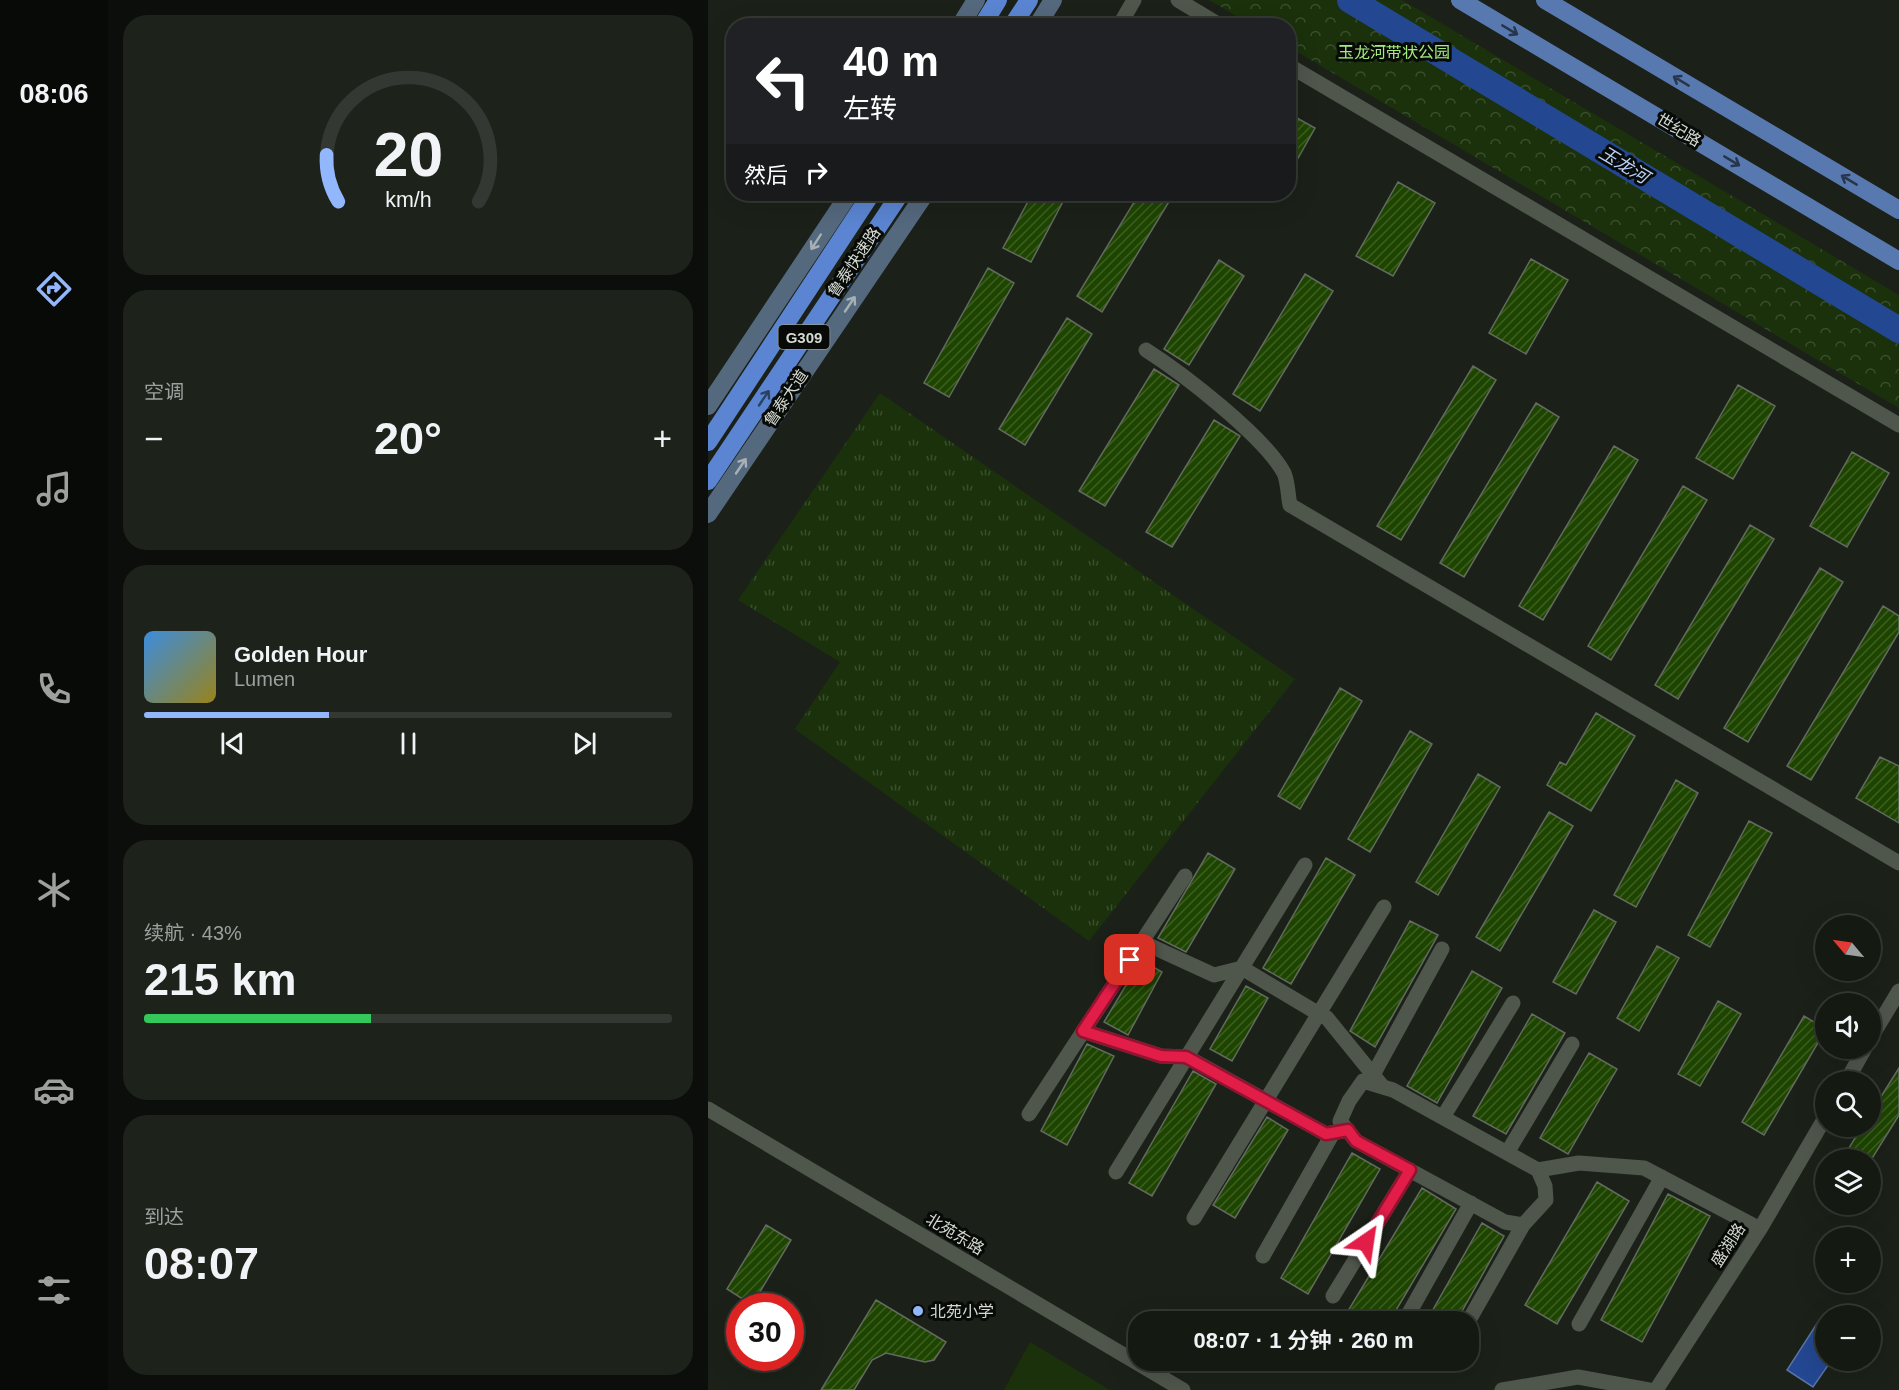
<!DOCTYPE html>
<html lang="zh">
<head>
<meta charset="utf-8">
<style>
  body { margin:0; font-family:Helvetica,"Noto Sans SC",sans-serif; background:#1d221b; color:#f1f3f6; height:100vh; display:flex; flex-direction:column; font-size:22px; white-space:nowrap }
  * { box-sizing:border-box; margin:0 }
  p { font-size:20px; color:#9da09f }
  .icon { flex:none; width:33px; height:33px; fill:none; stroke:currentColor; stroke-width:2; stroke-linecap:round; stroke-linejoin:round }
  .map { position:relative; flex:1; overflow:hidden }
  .sheet { display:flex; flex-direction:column; gap:15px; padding:15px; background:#0b0e0a; width:600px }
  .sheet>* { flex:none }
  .hud { position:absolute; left:18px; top:18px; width:570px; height:183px; border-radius:24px; box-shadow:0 6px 24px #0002,0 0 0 2px #333832; background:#202124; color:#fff; overflow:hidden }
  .needle { width:39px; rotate:299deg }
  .tools { position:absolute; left:1107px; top:915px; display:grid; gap:12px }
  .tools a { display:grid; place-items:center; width:66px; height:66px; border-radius:50%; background:#141912; box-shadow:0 6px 24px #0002,0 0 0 2px #333832; font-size:30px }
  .speed { position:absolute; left:18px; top:1293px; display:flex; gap:12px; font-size:30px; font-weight:700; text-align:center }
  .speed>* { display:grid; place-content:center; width:78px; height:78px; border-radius:50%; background:#141912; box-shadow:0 6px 24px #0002,0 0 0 2px #333832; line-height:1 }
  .speed .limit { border:9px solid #d22; background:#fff; color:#111 }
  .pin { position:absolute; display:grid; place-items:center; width:51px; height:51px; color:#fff; margin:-26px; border-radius:12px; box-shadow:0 3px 9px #0006 }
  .me { position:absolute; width:66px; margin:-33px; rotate:32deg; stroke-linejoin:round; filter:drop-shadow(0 0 4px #0008) }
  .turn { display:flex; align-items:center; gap:21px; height:126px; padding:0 18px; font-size:27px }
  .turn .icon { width:78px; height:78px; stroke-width:2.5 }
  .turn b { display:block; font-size:42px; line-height:51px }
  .then { display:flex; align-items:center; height:57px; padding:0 18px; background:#0003; gap:12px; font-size:22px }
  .big { font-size:45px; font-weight:600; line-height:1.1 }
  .sheet .widget { flex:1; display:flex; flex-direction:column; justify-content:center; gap:9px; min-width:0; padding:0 21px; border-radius:24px; background:#1d221b }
  .sheet .dial { align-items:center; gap:0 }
  .dial svg { height:156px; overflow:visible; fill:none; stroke:#333832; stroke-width:7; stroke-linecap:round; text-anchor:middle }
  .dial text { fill:#f1f3f6; stroke:none }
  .song { display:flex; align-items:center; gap:18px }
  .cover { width:72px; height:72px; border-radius:9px; background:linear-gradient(135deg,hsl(210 70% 55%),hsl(50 70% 35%)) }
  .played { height:6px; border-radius:3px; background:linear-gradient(90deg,#92b7fd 35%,#333832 35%) }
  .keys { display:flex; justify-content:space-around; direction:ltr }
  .heat { display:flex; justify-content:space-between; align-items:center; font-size:33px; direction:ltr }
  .charge { height:9px; border-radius:4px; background:linear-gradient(90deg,#34c759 43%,#333832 0) }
  .trip { position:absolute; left:420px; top:1311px; width:351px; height:60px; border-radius:24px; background:#141912; box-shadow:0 6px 24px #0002,0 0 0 2px #333832; font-weight:600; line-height:60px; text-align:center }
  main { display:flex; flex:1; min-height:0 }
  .tab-bar { display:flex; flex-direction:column; width:108px; justify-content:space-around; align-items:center; background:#080a07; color:#9da09f }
  .tab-bar .icon { width:42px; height:42px }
  .tab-bar .on { color:#92b7fd }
  .tab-bar b { font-size:27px; color:#f1f3f6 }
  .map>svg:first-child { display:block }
  .grass { fill:url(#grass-tufts) }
  .park { fill:url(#park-crowns) }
  .garden { fill:#1a310b }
  .water { fill:#234791; stroke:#5873a4; stroke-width:1.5 }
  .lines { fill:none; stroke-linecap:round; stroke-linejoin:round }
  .river { stroke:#234791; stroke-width:26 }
  .building { fill:url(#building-hatch); stroke:#636a60; stroke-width:1.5 }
  .minor { stroke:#4f564c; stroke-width:15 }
  .secondary { stroke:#54687e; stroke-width:18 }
  .primary { stroke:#5879b0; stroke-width:18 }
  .trunk { stroke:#5b85d2; stroke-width:18 }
  .oneway { stroke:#27364a }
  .oneway2 { stroke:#a7b1b5 }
  .oneway3 { stroke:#2d4162 }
  .route-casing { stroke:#92132f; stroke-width:15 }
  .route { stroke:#e11d48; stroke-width:10 }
  .poi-dot { fill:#92b7fd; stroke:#070a06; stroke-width:2 }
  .labels { text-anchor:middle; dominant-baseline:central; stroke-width:6; stroke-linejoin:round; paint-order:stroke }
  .shield { fill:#070a06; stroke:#969b95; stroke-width:1.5 }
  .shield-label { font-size:15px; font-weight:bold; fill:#d4d9d2 }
  .park-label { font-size:16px; fill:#a4eb7d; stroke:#070a06 }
  .street-label { font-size:16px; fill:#d4d9d2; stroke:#070a06 }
  .poi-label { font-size:16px; fill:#d4d9d2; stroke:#070a06; text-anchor:start }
  .water-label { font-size:18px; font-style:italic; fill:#bad1fa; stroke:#070a06 }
</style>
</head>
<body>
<main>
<nav class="tab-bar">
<b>08:06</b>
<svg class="icon on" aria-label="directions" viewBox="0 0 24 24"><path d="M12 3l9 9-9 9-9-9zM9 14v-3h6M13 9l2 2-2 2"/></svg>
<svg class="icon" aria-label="music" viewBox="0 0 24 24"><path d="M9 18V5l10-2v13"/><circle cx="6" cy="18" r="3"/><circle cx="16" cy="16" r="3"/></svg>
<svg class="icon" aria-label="phone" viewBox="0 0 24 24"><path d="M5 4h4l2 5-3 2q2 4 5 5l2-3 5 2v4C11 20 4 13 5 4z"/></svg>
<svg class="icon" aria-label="climate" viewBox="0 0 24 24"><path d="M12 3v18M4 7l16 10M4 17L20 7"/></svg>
<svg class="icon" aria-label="car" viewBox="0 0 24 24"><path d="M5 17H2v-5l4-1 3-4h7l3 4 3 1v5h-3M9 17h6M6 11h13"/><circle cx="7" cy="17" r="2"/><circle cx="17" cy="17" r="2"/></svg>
<svg class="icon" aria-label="filters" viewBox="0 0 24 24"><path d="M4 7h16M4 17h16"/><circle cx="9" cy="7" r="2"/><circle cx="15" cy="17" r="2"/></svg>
</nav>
<section class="sheet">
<div class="widget dial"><svg viewBox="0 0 100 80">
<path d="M14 69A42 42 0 1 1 86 69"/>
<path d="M14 69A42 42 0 0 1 8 45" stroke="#92b7fd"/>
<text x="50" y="56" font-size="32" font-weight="700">20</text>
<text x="50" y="72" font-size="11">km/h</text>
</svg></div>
<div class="widget"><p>空调</p>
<div class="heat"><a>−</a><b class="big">20°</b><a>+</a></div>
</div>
<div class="widget">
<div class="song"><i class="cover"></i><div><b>Golden Hour</b><p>Lumen</p></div></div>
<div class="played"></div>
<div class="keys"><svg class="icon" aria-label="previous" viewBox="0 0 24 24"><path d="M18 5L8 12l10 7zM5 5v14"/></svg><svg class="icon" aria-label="pause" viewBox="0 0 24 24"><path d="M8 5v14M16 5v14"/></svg><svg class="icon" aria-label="next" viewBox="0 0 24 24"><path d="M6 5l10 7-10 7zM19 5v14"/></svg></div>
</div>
<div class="widget"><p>续航 · 43%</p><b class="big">215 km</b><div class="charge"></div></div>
<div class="widget"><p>到达</p><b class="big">08:07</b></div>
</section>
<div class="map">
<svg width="1191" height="1390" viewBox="0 0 1191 1390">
  <defs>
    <pattern id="grass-tufts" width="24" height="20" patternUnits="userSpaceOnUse" patternTransform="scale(1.5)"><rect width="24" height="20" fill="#1a310b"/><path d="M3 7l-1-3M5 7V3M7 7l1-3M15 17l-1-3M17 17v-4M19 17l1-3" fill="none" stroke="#3a4e2e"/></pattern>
    <pattern id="park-crowns" width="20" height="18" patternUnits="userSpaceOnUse" patternTransform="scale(1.5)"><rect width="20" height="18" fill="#1a310b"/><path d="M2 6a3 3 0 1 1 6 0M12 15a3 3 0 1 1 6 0" fill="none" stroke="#3a4e2e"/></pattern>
    <pattern id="building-hatch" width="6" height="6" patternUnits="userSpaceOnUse" patternTransform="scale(1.5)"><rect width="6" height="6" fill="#1e4500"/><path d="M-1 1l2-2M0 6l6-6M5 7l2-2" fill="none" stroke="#3e5f24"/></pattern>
  </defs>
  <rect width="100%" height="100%" fill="#1b2118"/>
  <path class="grass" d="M172 393 587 679 381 941 87 729 132 662 30 600Z"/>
  <path class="park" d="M501 0H694L1191 295V408L581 47 580 26 544 25Z"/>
  <path class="garden" d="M322 1342 402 1390H296Z"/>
  <path class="water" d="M1110 1322 1117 1326 1118 1360 1123 1361 1105 1387 1079 1370Z"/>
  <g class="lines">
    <path class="river" d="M642 0 1191 330"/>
  </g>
  <path class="building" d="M580 113 607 128 580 176Z
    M690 182 727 203 685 276 648 256Z
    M324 194H359L323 262 295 248Z
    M431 194H451L462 200 394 312 369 296Z
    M823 259 860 280 818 354 781 333Z
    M511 260 536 276 481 365 456 349Z
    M280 268 306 283 241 397 216 383Z
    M597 274 625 291 552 411 525 394Z
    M359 318 384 334 317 445 291 429Z
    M765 366 788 380 693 540 669 526Z
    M446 369 471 385 397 506 371 491Z
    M1030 385 1067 406 1025 479 988 458Z
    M828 403 851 417 756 577 732 563Z
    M506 420 532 436 464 547 438 532Z
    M906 446 930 460 835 620 811 606Z
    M1144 452 1181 473 1139 547 1102 526Z
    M975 486 999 500 903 660 880 646Z
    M1042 525 1066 539 970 699 947 685Z
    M1112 568 1135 582 1040 742 1016 728Z
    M1175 606 1191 616V632L1103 780 1079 766Z
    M632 688 654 701 592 809 570 796Z
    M888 713 927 736 883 811 839 785 852 762 858 765Z
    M702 731 724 744 662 852 640 839Z
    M1172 757 1191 766V823L1148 798Z
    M770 774 792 787 730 895 708 882Z
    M968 780 990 793 928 907 906 895Z
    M841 812 865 826 792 951 768 937Z
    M1041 821 1064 833 1002 947 980 935Z
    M500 853 527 869 478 952 450 938Z
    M618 858 647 875 583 984 555 968Z
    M886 910 908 922 868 994 845 982Z
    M702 921 730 935 667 1047 642 1031Z
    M949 946 971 958 931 1031 909 1018Z
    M433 960 454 972 420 1035 396 1022Z
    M764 971 794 988 729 1103 699 1086Z
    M538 986 560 998 524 1061 502 1049Z
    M1010 1001 1033 1014 992 1086 970 1074Z
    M824 1014 857 1033 798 1134 765 1116Z
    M1096 1016 1118 1029 1056 1135 1034 1122Z
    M379 1044 406 1056 359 1145 333 1131Z
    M881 1053 909 1069 860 1154 832 1138Z
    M1191 1068V1115L1163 1160H1134L1154 1126H1162V1114Z
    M485 1071 508 1084 444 1196 421 1183Z
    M559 1117 580 1130 527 1218 505 1205Z
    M644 1153 672 1169 600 1294 573 1278Z
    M889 1182 921 1201 849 1324 817 1305Z
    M714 1188 748 1209 681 1322H658L640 1311Z
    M960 1194 1002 1216 934 1342 893 1320Z
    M774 1223 796 1236 748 1322H718Z
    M58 1225 83 1240 44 1305 19 1289Z
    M168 1300 238 1342 226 1360 217 1362 178 1353 164 1360 146 1390H113Z"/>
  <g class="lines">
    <path class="minor" d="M470 0 513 26
      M411 26 426 0
      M580 65 1191 425
      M438 350C474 373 556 436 576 473 580 482 580 496 582 505L1191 863
      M434 942 506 975 534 968 611 1014 619 1018 675 1087
      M375 1031 453 1056 479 1057 618 1134 640 1130
      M1162 1039 1191 991
      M665 1075 734 949
      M1138 1082 1157 1048
      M0 1109 475 1390
      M321 1114 477 876
      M735 1117 805 1003
      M799 1153 864 1044
      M830 1170 837 1186 838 1200 815 1225 797 1222 648 1141 632 1121 641 1101 655 1081 685 1090 830 1170 871 1163 936 1168 1052 1229
      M408 1172 597 865
      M486 1218 676 907
      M555 1256 625 1133
      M625 1296 702 1170
      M696 1322 763 1203
      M760 1322 815 1225
      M871 1324 954 1177
      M737 1364 739 1360
      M794 1390 870 1377 941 1390
      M948 1390 1052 1229 1118 1116"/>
    <path class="secondary" d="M252 26 268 0
      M329 26 345 0
      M0 406 141 194
      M0 514 217 194"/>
    <path class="primary" d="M752 0 1191 261
      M837 0 1191 210"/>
    <path class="trunk" d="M274 26 290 0
      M304 26 321 0
      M0 442 163 194
      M0 481 192 194"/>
  </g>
  <defs><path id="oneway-shaft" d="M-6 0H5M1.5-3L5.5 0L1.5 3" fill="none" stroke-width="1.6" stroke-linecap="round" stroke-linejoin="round" transform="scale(1.5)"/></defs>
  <g class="oneway">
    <use href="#oneway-shaft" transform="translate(802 30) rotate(31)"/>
    <use href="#oneway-shaft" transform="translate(973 81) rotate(-149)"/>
    <use href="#oneway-shaft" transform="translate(1024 161) rotate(31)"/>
    <use href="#oneway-shaft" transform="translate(1141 180) rotate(-149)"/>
  </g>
  <g class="oneway2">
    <use href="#oneway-shaft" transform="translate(108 242) rotate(123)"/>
    <use href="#oneway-shaft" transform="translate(142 304) rotate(-56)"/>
    <use href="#oneway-shaft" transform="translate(33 466) rotate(-56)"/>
  </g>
  <use class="oneway3" href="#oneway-shaft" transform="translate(56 398) rotate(-56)"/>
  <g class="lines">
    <defs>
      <path id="route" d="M422 960 375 1031 453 1056 478 1057 618 1134 640 1130 648 1141 702 1170 658 1242"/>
    </defs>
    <use href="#route" class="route-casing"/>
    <use href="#route" class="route"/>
  </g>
  <circle class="poi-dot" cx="210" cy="1311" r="6"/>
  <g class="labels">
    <rect class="shield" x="70.5" y="325" width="51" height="24" rx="4.5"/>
    <g class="shield-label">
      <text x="96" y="337">G309</text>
    </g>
    <g class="park-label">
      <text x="686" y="52">玉龙河带状公园</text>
    </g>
    <g class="street-label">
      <text transform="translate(971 130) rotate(31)">世纪路</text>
      <text transform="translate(146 262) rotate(-56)">鲁泰快速路</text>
      <text transform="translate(78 398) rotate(-56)">鲁泰大道</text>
      <text transform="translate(247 1234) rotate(31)">北苑东路</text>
      <text transform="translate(1020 1245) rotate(-57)">盛湖路</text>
    </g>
    <g class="poi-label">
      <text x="222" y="1311">北苑小学</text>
    </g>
    <g class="water-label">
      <text transform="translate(916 165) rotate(31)">玉龙河</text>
    </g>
  </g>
</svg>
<div class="tools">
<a><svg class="needle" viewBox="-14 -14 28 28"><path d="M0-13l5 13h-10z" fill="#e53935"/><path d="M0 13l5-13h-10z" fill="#9da09f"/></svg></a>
<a><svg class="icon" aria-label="sound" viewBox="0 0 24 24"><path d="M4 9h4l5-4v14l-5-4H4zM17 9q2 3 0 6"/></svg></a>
<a><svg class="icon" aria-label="search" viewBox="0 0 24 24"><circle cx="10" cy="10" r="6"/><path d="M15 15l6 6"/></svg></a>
<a><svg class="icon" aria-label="layers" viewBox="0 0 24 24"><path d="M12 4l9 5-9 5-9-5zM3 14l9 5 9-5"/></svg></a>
<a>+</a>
<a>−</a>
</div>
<div class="speed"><div class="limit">30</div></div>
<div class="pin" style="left:422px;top:960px;background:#d93025"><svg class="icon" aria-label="arrive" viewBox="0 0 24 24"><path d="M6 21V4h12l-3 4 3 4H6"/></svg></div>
<svg class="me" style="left:658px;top:1242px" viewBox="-20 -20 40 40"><path d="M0-17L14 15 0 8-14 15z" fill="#e11d48" stroke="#fff" stroke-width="4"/></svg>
<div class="trip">08:07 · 1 分钟 · 260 m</div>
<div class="hud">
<div class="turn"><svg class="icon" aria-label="left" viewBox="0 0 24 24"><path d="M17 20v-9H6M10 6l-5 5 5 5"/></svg><div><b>40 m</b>左转</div></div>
<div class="then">然后<svg class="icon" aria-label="right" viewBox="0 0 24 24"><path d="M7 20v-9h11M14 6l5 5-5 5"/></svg></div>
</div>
</div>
</main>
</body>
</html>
